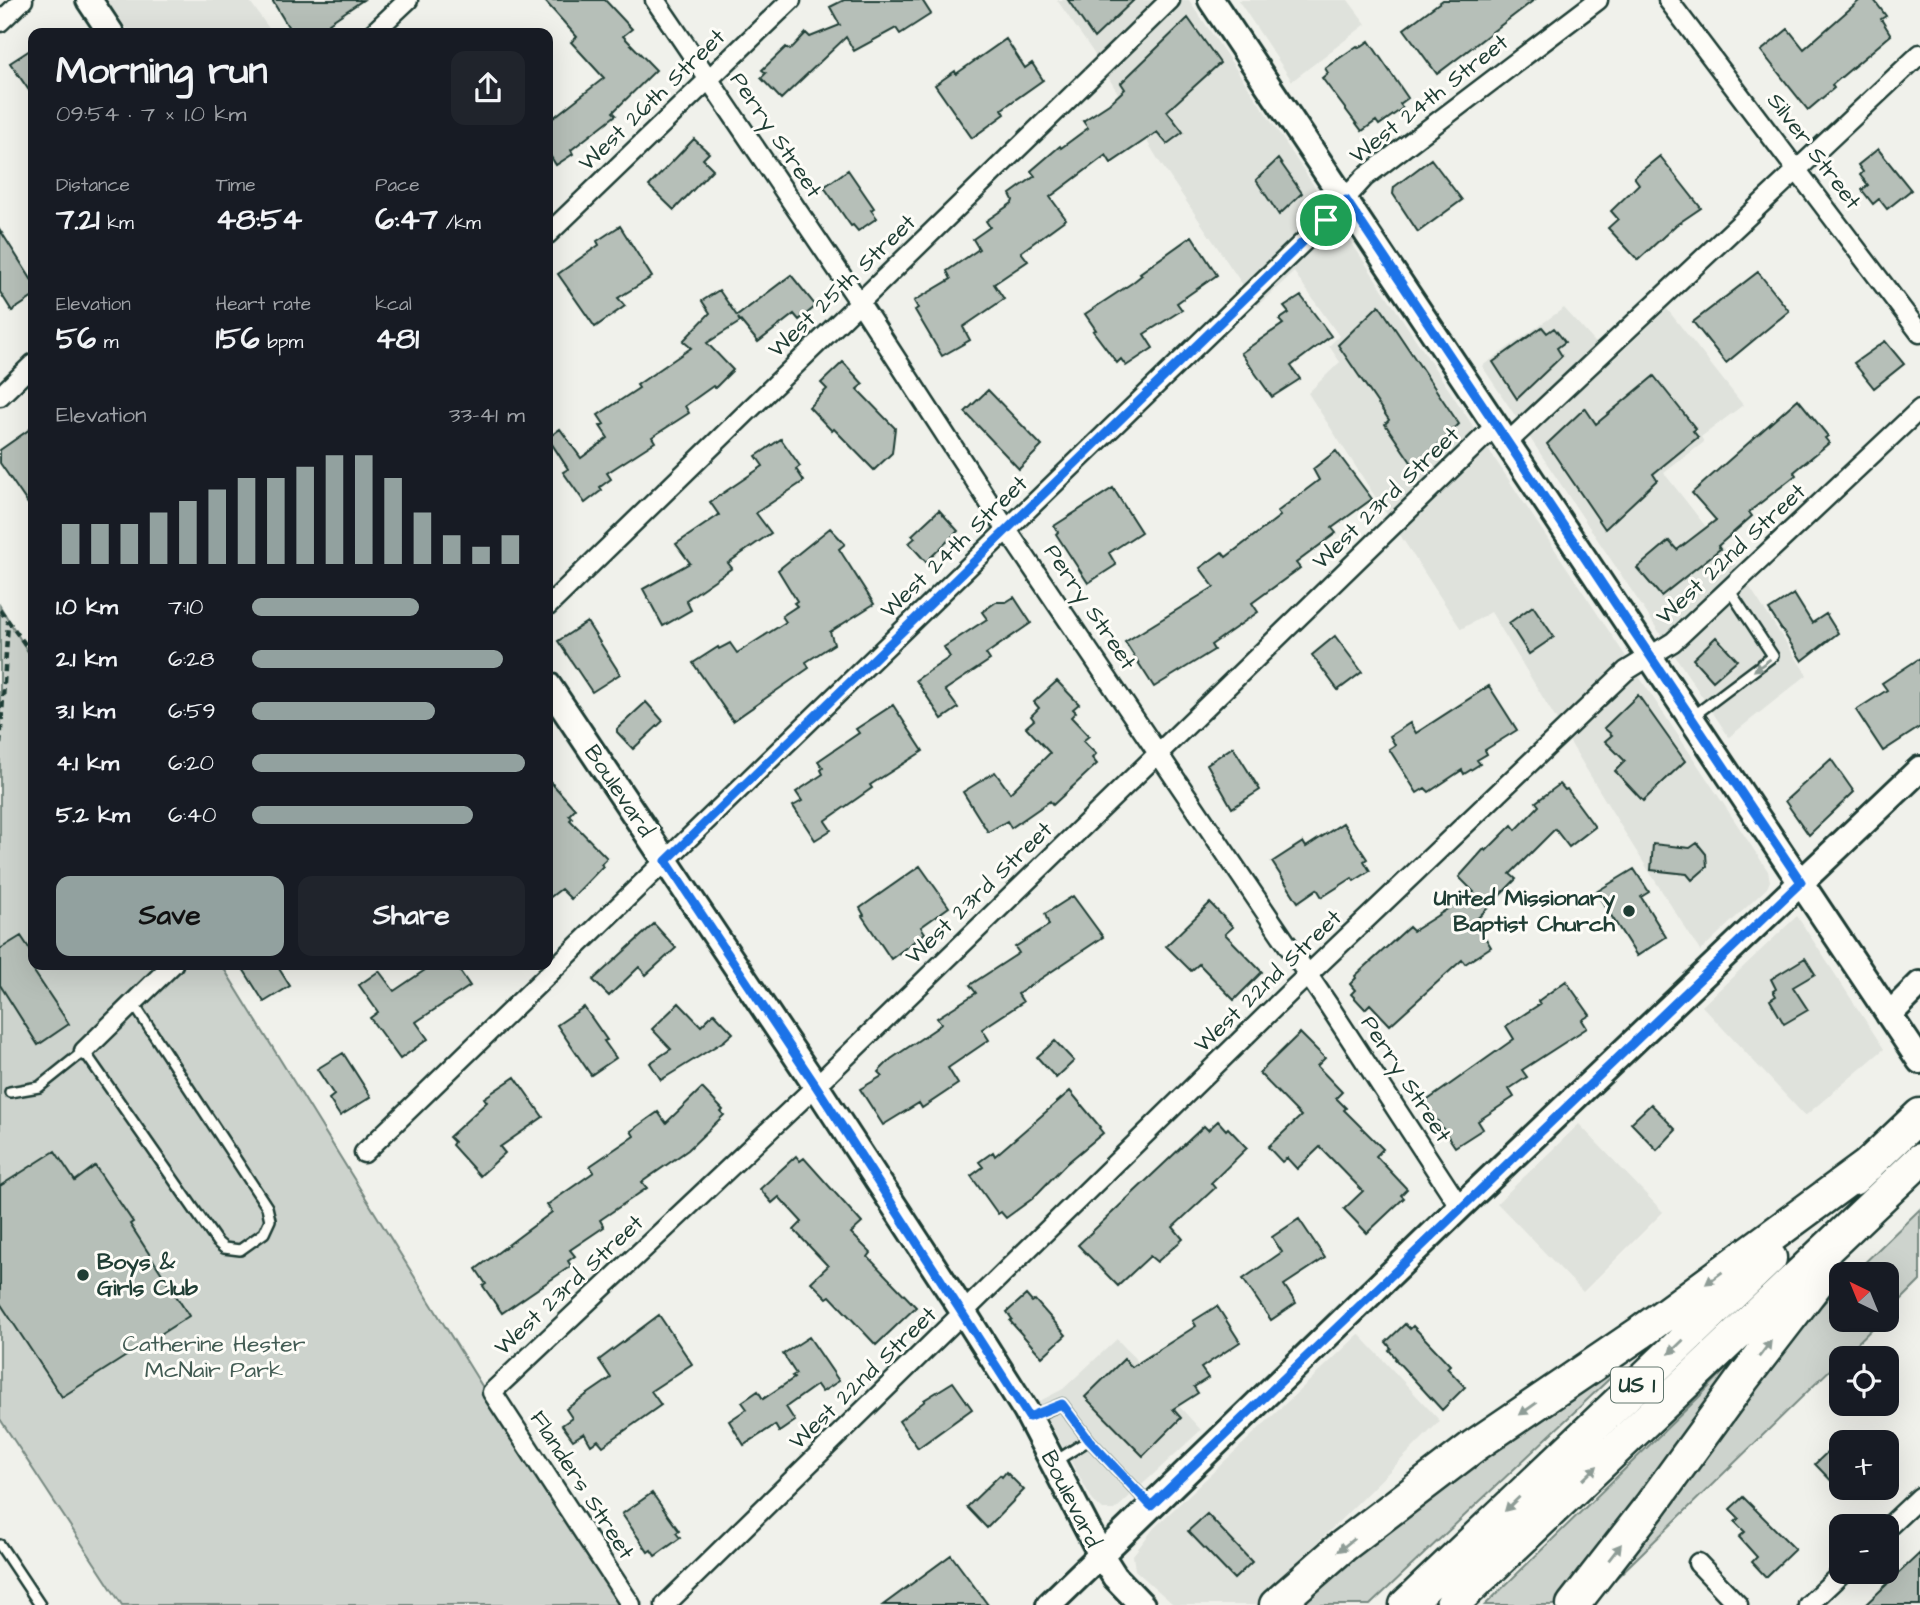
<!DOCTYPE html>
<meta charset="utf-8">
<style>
:root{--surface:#171b24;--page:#20242c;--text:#f1f3f6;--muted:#9ea1a6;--accent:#92a19f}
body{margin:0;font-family:"Architects Daughter",sans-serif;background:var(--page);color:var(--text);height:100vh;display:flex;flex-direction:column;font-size:26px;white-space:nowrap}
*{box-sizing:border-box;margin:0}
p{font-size:23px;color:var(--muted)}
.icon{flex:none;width:38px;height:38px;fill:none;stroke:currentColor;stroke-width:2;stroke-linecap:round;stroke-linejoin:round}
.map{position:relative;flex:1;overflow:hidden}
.drawer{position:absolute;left:28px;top:28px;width:525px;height:942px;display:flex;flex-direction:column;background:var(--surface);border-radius:14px;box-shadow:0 7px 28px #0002}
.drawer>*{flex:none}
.needle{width:46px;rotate:317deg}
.tools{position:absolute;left:1829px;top:1262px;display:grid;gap:14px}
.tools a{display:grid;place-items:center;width:70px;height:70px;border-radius:14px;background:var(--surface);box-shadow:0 7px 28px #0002;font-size:35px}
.pin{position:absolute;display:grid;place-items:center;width:60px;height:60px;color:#fff;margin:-30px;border:4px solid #fff;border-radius:50%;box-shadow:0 2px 7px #0007}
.round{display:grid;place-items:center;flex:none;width:74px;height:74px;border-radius:14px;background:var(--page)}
.summary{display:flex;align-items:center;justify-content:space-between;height:119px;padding:0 28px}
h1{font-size:38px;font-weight:800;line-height:52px}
.metrics{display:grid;grid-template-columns:repeat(3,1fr);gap:10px;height:119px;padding:7px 28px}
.metrics div{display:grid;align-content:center}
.metrics b{font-size:30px;font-weight:800}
.metrics small{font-size:19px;font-weight:400}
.metrics p{font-size:19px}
.chart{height:196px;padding:14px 28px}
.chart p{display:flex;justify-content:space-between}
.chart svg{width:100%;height:126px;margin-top:7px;stroke:var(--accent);stroke-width:6}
.action{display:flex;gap:14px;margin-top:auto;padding:14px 28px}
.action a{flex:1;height:80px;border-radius:14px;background:var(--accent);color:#111;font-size:28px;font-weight:800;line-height:80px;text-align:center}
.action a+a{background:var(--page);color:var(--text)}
ul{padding:0 28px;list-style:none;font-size:23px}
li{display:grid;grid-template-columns:112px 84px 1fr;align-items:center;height:52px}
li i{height:18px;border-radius:9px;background:var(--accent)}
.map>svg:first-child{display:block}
</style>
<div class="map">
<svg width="1920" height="1605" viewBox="0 0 1920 1605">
<rect width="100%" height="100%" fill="#f0f1eb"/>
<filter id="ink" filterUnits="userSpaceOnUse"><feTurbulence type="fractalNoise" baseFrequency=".0143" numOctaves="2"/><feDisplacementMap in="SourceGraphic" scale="14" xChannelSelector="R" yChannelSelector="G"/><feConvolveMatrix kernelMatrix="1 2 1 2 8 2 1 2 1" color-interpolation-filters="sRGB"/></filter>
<g filter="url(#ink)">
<path fill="#dfe2dc" d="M107,0H249L272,33H130Z
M1057,0H1189L1253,94L1768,871L1770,881L1767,888L1700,951L1633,846L1491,612L1461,629L1308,393L1340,362L1329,346L1339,336L1294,272L1257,306L1159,161L1093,52Z
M1238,0H1348L1366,24L1292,81Z
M1564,308L1612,361L1667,309L1743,405L1701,437L1704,442L1664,473L1734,563L1807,675L1729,737L1482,366Z
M1797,916L1884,1049L1805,1116L1702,1006Z
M1579,1124L1663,1212L1583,1292L1497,1203Z
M1359,1334L1440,1421L1255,1605H1174L1135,1570L1133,1555L1154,1528Z
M1117,1339L1201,1430L1115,1510H1103L1093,1501L1038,1402L1063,1389Z"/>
<path fill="#cdd3cd" stroke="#768880" stroke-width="2" d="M0,606L33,660V964H221L482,1386L624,1605H122L0,1419Z
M1920,1209V1281L1887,1314L1886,1274H1853Z
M1841,1285V1320H1881L1601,1593L1777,1352Z
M1775,1318L1581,1577L1557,1605H1485L1700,1396Z
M1660,1331L1370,1605H1298L1355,1552Z"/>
<path fill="#b6bfb8" stroke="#1f3d34" stroke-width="2" d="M272,0H363L329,23L335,33H292Z
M544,0H605L632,29L623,36L656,70L613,112L616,115L571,150L573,154L556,165L548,152V122L604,78L571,42L577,37Z
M844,0H922L931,14L900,34L896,28L854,51L846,37L781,99L761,78L766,73L762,70L786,47L790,50L806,33L810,37L840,25L830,7Z
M1068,0H1134L1094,38Z
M1443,0H1534L1437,74L1404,29Z
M1860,0H1874L1886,16L1881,19L1891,35L1832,85L1834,88L1808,110L1761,51L1788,29L1804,49Z
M1188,18L1220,63L1167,111L1183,132L1167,144L1157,132L1111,163L1106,155L1050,197L1066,219L1021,252L1028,261L994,284L1004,299L963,327L970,340L942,356L915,310L918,308L914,301L951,279L947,271L979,249L973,239L990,227L986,221L1012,203L1013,200L1010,194L1035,176L1031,171L1060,146L1061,148L1088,128L1083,121L1109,104L1125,89L1121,83Z
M1006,39L1025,68L1032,63L1043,80L1002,109L1005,114L972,138L935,85L955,71L956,74Z
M1369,41L1408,98L1400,104L1403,108L1379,125L1376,121L1362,131L1322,78L1328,73L1325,68L1357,46L1359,48Z
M33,48V96L10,63Z
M694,139L709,153L703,159L713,169L674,210L649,186Z
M1878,149L1911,190L1887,209L1879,199L1873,204L1862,190L1868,185L1860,175L1863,172L1858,165Z
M1660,156L1701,208L1676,225L1638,260L1608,228L1618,219L1611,211L1639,184L1634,177Z
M1278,159L1302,193L1279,215L1256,180Z
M1431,159L1462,200L1418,232L1393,194L1394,187Z
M848,170L874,208L871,210L877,218L858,231L853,225L851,226L824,187Z
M620,226L652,277L618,298L625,306L595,327L558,274L599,245L597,241Z
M0,230L33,282V297L12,311L0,292Z
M1192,236L1217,275L1177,303L1182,310L1144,334L1153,348L1126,366L1121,359L1117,363L1093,331L1096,330L1085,314L1132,283L1142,275L1140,273Z
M1758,272L1789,311L1726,363L1693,322Z
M791,275L816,306L799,320L794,314L758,342L738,318L740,322L707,343L733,370L715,388L713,386L685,406L689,413L652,437L655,442L607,473L611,479L600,487L602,490L585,503L563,472L568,469L548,438L560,429L581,458L608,438L600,426L604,424L598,415L639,388L637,385L691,348L683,341L710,313L702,301L719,290L737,316Z
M1301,296L1331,336L1291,366L1300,379L1272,397L1241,353L1283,324L1279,320L1289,313L1284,307Z
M1379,305L1459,424L1415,468L1385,424L1389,420L1338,345Z
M1542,327L1547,333L1554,328L1565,342L1557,348L1562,356L1517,399L1493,362Z
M1885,341L1904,364L1874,388L1854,363Z
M843,362L863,384L857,389L895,428L892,453L874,470L834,429L832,431L809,407L827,389L821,383Z
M1654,376L1696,429L1693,431L1698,437L1653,474L1657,480L1605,529L1547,444L1585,408L1596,424Z
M988,390L1042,446L1019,469L965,412Z
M1798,399L1828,436L1825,438L1829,443L1794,472L1796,475L1749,512L1752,516L1718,546L1720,549L1661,596L1637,568L1669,541L1677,550L1716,520L1692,493Z
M33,427V511L0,463V450Z
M781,439L800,466L796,469L804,481L756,513L771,533L728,563L732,568L686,600L691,610L663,626L643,589L690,563L676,544L719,515L710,502L763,466L756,456Z
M1336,451L1372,499L1332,528L1336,533L1296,563L1300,568L1252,603L1258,612L1211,645L1214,650L1154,687L1125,642L1214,587L1200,568L1222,552L1226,557L1280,516L1277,512L1319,480L1313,469Z
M1113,488L1141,532L1109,553L1116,565L1088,583L1056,534L1058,532L1054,526Z
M939,510L958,531L926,562L909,543L915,538L912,535Z
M830,528L845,544L839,549L874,604L830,632L834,644L806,662L809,668L733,721L693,663L718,647L719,649L730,643L737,653L786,622L782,616L797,606L794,603L797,601L778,570Z
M1794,594L1812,623L1826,614L1838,633L1802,661L1769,610Z
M1014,597L1031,623L986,654L990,660L945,690L958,708L942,719L916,680L950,657L944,647L987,619L982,612L996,602H1006Z
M1533,606L1554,637L1529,654L1509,623Z
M587,622L620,674L592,692L558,641Z
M1335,636L1362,672L1338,690L1312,655Z
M1716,637L1737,660L1713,681L1693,659Z
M1920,658V727L1883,751L1856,710L1887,690L1882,683Z
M1057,681L1079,704L1073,709L1076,712L1071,717L1089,736L1083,741L1096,754L1092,758L1097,764L1053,805L1050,801L1011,828L1007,821L988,832L963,792L995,772L1010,793L1050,753L1026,727L1034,720L1031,716L1039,708L1034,702Z
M1489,686L1517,730L1485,750L1487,754L1477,760L1480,764L1464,774L1462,770L1429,792L1425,788L1417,793L1389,749L1395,745L1390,736L1410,723L1416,733Z
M1638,695L1685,761L1643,801L1615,771L1625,761L1605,741L1612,735L1604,728Z
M646,702L663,721L633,749L617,732V729Z
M893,705L923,751L870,785L872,788L825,821L831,830L815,840L793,806L802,801L796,792L823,774L821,770L823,768L818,761L859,733L856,729Z
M1233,747L1260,790L1232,808L1207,764Z
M1831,759L1854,792L1809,835L1785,801Z
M548,779L575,809L569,815L572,818L570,820L607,858L601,864L603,866L571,899L561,889L548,899Z
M1560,784L1565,790L1567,789L1595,827L1569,847L1555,829L1510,874L1516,879L1475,921L1491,947L1465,964L1462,960L1390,1025L1370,1004L1365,1009L1351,994L1355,990L1350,984L1356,978L1355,976L1409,927L1413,931L1474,892L1459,877L1484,849L1486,851L1512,825L1516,830L1539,806L1536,802Z
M1343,823L1367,859L1364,861L1370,871L1354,881L1352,878L1322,897L1317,889L1298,902L1272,862L1303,842L1306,847Z
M1697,843L1706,854L1707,867L1692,880L1687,874L1651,870L1653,844L1690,848Z
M920,866L949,907L921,927L925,933L891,959L862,916L864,915L860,908Z
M1634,869L1649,892L1641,897L1666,937L1637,956L1596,892Z
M1073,896L1103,937L1018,994L1023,1002L982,1029L989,1040L948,1068L958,1084L922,1108L919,1103L883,1125L860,1089L882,1076L878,1072L891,1059L938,1027L941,1023L937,1018L976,993L970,985L1019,953L1015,947L1049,925L1045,914Z
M1210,903L1233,927L1225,934L1262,972L1234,1000L1199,964L1191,971L1166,946Z
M654,924L676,948L646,975L639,967L609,996L593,980Z
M21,936L33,954V970L69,1024L38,1045L0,985V949Z
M1805,958L1815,974L1793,987L1808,1010L1784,1024L1770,1000L1776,996L1773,991L1776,989L1771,979Z
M240,964H276L290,986L264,1002Z
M434,964H455L470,986L416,1022L428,1039L400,1059L370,1018L378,1012L359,985L379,971L394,991Z
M1566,981L1590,1015L1582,1020L1587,1028L1522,1070L1527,1077L1509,1089L1514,1097L1478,1121L1483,1129L1455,1147L1425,1102L1514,1039L1506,1026L1540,1004L1538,1001Z
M679,1003L701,1026L714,1013L733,1033L724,1041L661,1080L650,1063L671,1049L652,1029Z
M584,1007L607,1040L604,1041L616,1058L591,1075L557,1025Z
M1300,1033L1325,1058L1317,1066L1342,1092L1336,1098L1346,1108L1344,1110L1383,1149L1376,1156L1407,1189L1401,1195L1404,1198L1367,1233L1344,1209L1363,1191L1320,1147L1297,1169L1287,1158L1282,1162L1268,1147L1301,1116L1259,1073Z
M1055,1041L1074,1061L1056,1078L1037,1057Z
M343,1053L371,1097L340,1116L329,1099L334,1095L317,1069Z
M515,1077L543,1117L500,1147L505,1153L480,1176L452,1145L454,1142L449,1137L487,1102L484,1098Z
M702,1088L723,1110L721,1112L724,1115L688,1150L642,1182L647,1188L600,1220L604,1227L570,1250L575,1256L568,1261L571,1266L502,1313L483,1286L486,1284L476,1269L552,1212L547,1205L594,1172L590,1166L634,1136L631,1131L658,1112L666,1123Z
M1070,1091L1100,1127L1099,1128L1103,1133L1066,1164L1032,1199L1006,1218L1001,1212L998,1214L971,1176L983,1167L979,1162L993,1152L995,1156Z
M1651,1104L1676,1130L1657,1150L1631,1123Z
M1218,1121L1226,1130L1228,1128L1247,1148L1211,1183L1215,1188L1173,1227L1183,1239L1157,1262L1150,1256L1118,1286L1078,1245L1204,1126L1208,1130Z
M55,1151L75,1181L95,1166L133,1222L130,1224L189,1316L62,1397L0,1303V1186Z
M796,1156L800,1161L804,1158L862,1223L851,1233L871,1253L868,1257L916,1307L876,1345L830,1296L827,1298L811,1282L828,1266L794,1230L802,1222L779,1197L772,1203L760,1189Z
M1299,1219L1325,1258L1284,1285L1296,1303L1271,1320L1243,1279L1282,1252L1272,1237Z
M1026,1295L1032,1302L1035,1300L1066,1335L1042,1357L1010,1321L1012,1319L1007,1312Z
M1217,1306L1240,1342L1201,1368L1208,1378L1194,1387L1198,1393L1173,1409L1181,1418L1143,1456L1085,1397L1124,1359L1132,1367L1196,1326L1193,1321Z
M659,1315L692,1364L651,1391L661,1405L603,1446L598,1440L591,1445L584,1433L573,1440L562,1425L572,1418L566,1409L611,1378L599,1360Z
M1405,1324L1410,1329L1413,1326L1450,1365L1447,1368L1465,1387L1442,1410L1395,1359L1396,1358L1389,1350L1391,1348L1386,1342Z
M809,1337L839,1381L822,1392L817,1385L786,1407L795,1421L779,1432L775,1425L744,1445L729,1421L747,1409L742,1402L758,1391L763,1399L794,1378L792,1376L796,1374L783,1354Z
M953,1382L972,1409L918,1448L899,1421L925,1401L924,1400Z
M1841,1439V1491L1815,1464Z
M1006,1472L1024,1490L987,1528L967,1507L1000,1475L1002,1477Z
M652,1493L679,1531L676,1533L680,1538L655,1556L651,1550L648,1552L622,1514Z
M1743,1497L1795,1549L1766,1577L1752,1562L1757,1557L1739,1537L1745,1532L1735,1522L1739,1518L1730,1509Z
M1207,1514L1252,1562L1234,1579L1188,1531Z
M1920,1553V1605H1865Z
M951,1555L988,1605H883Z"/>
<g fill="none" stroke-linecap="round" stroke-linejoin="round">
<g stroke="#1f3d34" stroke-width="14">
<path id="lane" d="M1692,717L1773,656L1730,591
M10,1092L39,1087L84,1051L217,1242L224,1248L240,1250L264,1233L270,1220L267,1207L133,1003
M1031,1417L1062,1404L1089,1440
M1054,1462L1089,1440L1150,1505
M0,1545L40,1605"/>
</g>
<g stroke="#1f3d34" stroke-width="23">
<path id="street" d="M655,0L860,303L1007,530L1329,1006L1460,1207
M1668,0L1920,333
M0,22L23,0
M373,33L408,0
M548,234L791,0
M0,396L33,364
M1507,443L1920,54
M548,606L1170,0
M84,1051L173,964
M364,1153L1326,220L1365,177L1598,0
M1886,1529L1920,1497
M1698,1563L1738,1605
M631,1605L492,1392L816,1086L1495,426
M665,1605L1291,991L1626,671L1673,642L1920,409
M1808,1605L1843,1572"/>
</g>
<g stroke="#1f3d34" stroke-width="30">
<path id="secondary" d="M89,0L111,33
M1211,0L1920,1061
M548,685L816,1086L964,1313L1026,1411L1101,1555L1115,1577L1142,1605
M1889,1015L1920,984
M1049,1605L1460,1207L1920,769"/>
</g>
<g stroke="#1f3d34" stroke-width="37">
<path id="highway" d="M1853,1179L1920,1115
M1276,1605L1343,1546L1474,1446L1640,1333L1868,1165
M1406,1605L1770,1258
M1452,1605L1920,1160
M1573,1605L1651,1505L1742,1380L1826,1271"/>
</g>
<path stroke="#1f3d34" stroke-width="4.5" stroke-dasharray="7 5" stroke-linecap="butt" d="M0,610L33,655
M0,744L8,623"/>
<use href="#lane" stroke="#fdfcf7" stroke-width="9"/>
<use href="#street" stroke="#fdfcf7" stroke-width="18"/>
<use href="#secondary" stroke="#fdfcf7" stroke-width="24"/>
<use href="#highway" stroke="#fdfcf7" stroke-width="32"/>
</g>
<defs><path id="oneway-solid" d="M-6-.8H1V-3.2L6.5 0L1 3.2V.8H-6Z" transform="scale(1.75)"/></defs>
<g fill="#8e9c96">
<use href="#oneway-solid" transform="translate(1762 665) rotate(144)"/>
<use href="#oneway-solid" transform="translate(1714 1278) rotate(144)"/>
<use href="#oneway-solid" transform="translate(1676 1347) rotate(136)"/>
<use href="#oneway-solid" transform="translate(1765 1349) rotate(-53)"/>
<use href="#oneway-solid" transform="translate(1528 1409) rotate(145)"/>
<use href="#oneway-solid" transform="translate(1590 1473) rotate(-44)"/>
<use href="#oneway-solid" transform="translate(1512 1504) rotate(136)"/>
<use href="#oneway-solid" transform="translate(1346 1545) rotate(141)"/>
<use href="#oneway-solid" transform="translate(1615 1552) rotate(-52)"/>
</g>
</g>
<g fill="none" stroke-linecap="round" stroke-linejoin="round" filter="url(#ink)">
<g stroke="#fff" stroke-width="14">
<path id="route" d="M1346,200L1801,882L1151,1506L1089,1440L1062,1404L1029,1417L816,1086L666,861Z"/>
</g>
<use href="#route" stroke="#1a73e8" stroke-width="9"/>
</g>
<g fill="#1f3d34" stroke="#fdfcf7" stroke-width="2.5">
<circle cx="1629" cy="911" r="7"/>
<circle cx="83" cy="1275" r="7"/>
</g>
<g text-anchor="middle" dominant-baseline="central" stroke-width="6" stroke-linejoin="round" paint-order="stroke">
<rect fill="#fdfcf7" stroke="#62766e" stroke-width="2" x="1611" y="1367.5" width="52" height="35" rx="5"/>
<g font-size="21" font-weight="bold" fill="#1f3d34">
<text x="1637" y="1385">US 1</text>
</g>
<g font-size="23" fill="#1f3d34" stroke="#fdfcf7">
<text transform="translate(1429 99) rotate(-38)">West 24th Street</text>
<text transform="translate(652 100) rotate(-44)">West 26th Street</text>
<text transform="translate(776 135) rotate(56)">Perry Street</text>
<text transform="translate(1814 151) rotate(53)">Silver Street</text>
<text transform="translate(842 286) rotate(-44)">West 25th Street</text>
<text transform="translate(1386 498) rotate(-44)">West 23rd Street</text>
<text transform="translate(954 547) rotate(-44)">West 24th Street</text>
<text transform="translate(1731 554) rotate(-43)">West 22nd Street</text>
<text transform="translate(1090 607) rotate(56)">Perry Street</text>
<text transform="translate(619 791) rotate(56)">Boulevard</text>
<text transform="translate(979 893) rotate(-44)">West 23rd Street</text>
<text transform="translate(1268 981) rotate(-44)">West 22nd Street</text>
<text transform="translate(1406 1079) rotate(57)">Perry Street</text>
<text transform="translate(569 1285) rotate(-43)">West 23rd Street</text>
<text transform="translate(863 1378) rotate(-44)">West 22nd Street</text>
<text transform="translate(582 1485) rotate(57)">Flanders Street</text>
<text transform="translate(1071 1499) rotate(63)">Boulevard</text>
</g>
<g font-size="23" font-weight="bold" fill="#1f3d34" stroke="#fdfcf7" text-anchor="end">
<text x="1615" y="898">United Missionary<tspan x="1615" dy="26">Baptist Church</tspan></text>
<text x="97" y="1262" text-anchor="start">Boys &amp;<tspan x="97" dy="26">Girls Club</tspan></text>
</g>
<g font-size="23" fill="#425b53" stroke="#fdfcf7">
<text x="214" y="1344">Catherine Hester<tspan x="214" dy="26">McNair Park</tspan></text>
</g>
</g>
</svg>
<div class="tools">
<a><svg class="needle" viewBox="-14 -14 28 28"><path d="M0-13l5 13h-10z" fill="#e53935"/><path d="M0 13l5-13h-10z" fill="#9ea1a6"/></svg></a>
<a><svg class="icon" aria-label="locate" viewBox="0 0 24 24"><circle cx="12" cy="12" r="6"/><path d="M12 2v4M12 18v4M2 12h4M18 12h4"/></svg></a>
<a>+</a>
<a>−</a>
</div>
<div class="pin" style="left:1326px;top:220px;background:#1e9e55"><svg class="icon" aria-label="arrive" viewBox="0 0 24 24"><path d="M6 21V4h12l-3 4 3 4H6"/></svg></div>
<section class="drawer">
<div class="summary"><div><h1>Morning run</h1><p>09:54 · 7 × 1.0 km</p></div><a class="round"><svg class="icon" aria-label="share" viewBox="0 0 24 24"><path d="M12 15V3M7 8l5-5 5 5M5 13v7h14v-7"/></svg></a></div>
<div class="metrics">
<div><p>Distance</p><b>7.21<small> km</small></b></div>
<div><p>Time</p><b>48:54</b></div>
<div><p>Pace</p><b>6:47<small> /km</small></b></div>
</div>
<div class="metrics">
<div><p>Elevation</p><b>56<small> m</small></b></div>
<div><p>Heart rate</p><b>156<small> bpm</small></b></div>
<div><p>kcal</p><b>481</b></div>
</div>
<div class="chart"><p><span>Elevation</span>33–41 m</p>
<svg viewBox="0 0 160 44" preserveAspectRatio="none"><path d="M5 44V30M15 44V30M25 44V30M35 44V26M45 44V22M55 44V18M65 44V14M75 44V14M85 44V10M95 44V6M105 44V6M115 44V14M125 44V26M135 44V34M145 44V38M155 44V34"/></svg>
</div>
<ul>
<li><b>1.0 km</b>7:10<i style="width:61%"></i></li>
<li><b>2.1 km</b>6:28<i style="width:92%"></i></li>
<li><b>3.1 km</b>6:59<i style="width:67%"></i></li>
<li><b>4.1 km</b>6:20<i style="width:100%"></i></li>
<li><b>5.2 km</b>6:40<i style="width:81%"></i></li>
</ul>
<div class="action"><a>Save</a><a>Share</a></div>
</section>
</div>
